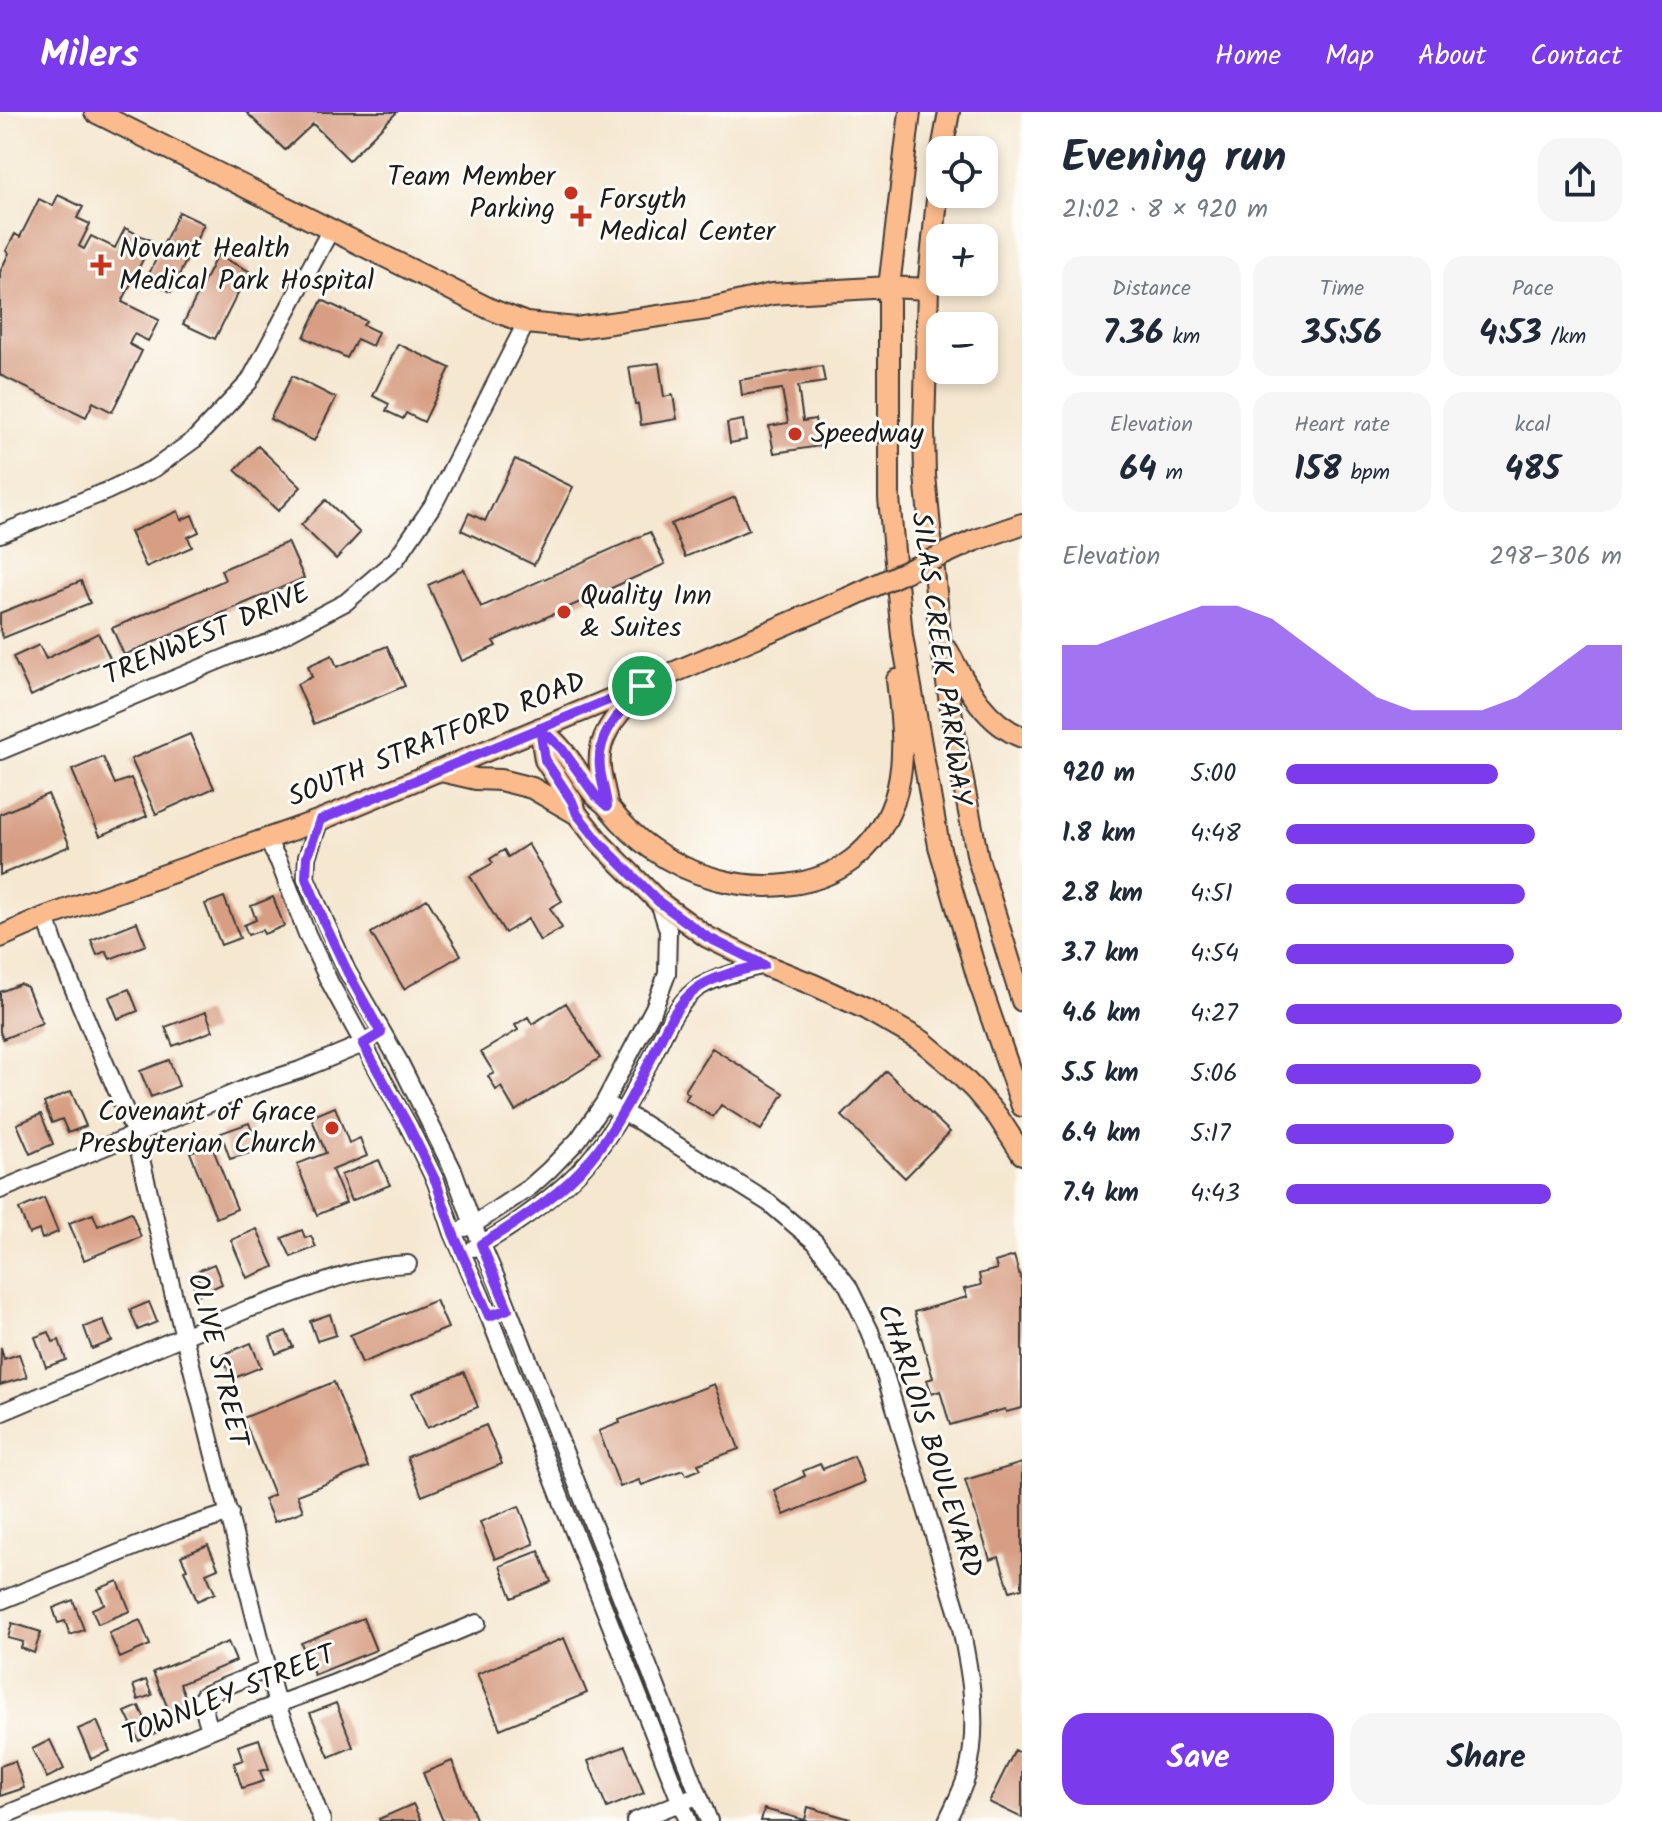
<!DOCTYPE html>
<meta charset="utf-8">
<style>
:root{--surface:#fff;--page:#f6f6f7;--text:#1f2937;--muted:#747a83;--accent:#7c3aed}
body{margin:0;font-family:Kalam,sans-serif;background:var(--page);color:var(--text);height:100vh;display:flex;flex-direction:column;font-size:30px;white-space:nowrap}
*{box-sizing:border-box;margin:0}
p{font-size:26px;color:var(--muted)}
.icon{flex:none;width:44px;height:44px;fill:none;stroke:currentColor;stroke-width:2;stroke-linecap:round;stroke-linejoin:round}
.map{position:relative;flex:1;overflow:hidden}
.panel{display:flex;flex-direction:column;background:var(--surface);width:640px}
.panel>*{flex:none}
.tools{position:absolute;left:926px;top:24px;display:grid;gap:16px}
.tools a{display:grid;place-items:center;width:72px;height:72px;border-radius:16px;background:var(--surface);box-shadow:0 4px 12px #0003;font-size:40px}
.pin{position:absolute;display:grid;place-items:center;width:68px;height:68px;color:#fff;margin:-34px;border:4px solid #fff;border-radius:50%;box-shadow:0 2px 8px #0007}
.round{display:grid;place-items:center;flex:none;width:84px;height:84px;border-radius:24px;background:var(--page)}
.overview{display:flex;align-items:center;justify-content:space-between;height:136px;padding:0 40px}
h1{font-size:44px;font-weight:700;line-height:60px}
.metrics{display:grid;grid-template-columns:repeat(3,1fr);gap:12px;height:136px;padding:8px 40px}
.metrics div{display:grid;align-content:center;border-radius:20px;background:var(--page);text-align:center}
.metrics b{font-size:34px;font-weight:700}
.metrics small{font-size:22px;font-weight:400}
.metrics p{font-size:22px}
.chart{height:224px;padding:16px 40px}
.chart p{display:flex;justify-content:space-between}
.chart svg{width:100%;height:144px;margin-top:8px;fill:var(--accent);opacity:.7}
.button{display:flex;gap:16px;margin-top:auto;padding:16px 40px}
.button a{flex:1;height:92px;border-radius:24px;background:var(--accent);color:#fff;font-size:32px;font-weight:700;line-height:92px;text-align:center}
.button a+a{background:var(--page);color:var(--text)}
ul{padding:0 40px;list-style:none;font-size:26px}
li{display:grid;grid-template-columns:128px 96px 1fr;align-items:center;height:60px}
li i{height:20px;border-radius:10px;background:var(--accent)}
header{display:flex;align-items:center;gap:48px;box-sizing:border-box;height:112px;padding:0 40px;background:var(--accent);color:#fff}
header strong{font-size:38px}
nav{display:flex;gap:44px;margin-inline-start:auto;font-size:28px}
main{display:flex;flex:1;min-height:0}
.map>svg:first-child{display:block}
</style>
<header>
<strong>Milers</strong>
<nav><a>Home</a><a>Map</a><a>About</a><a>Contact</a></nav>
</header>
<main>
<div class="map">
<svg width="1022" height="1709" viewBox="0 0 1022 1709">
<rect width="100%" height="100%" fill="#fdfcf7"/>
<filter id="ink" filterUnits="userSpaceOnUse"><feTurbulence type="fractalNoise" baseFrequency=".0125" numOctaves="2"/><feDisplacementMap in="SourceGraphic" scale="16" xChannelSelector="R" yChannelSelector="G"/><feConvolveMatrix kernelMatrix="1 2 1 2 8 2 1 2 1" color-interpolation-filters="sRGB"/></filter>
<filter id="wash" filterUnits="userSpaceOnUse"><feTurbulence type="fractalNoise" baseFrequency=".006" numOctaves="4" result="noise"/><feDisplacementMap in="SourceGraphic" scale="32" xChannelSelector="R" yChannelSelector="G"/><feGaussianBlur stdDeviation="1.8" result="paint"/><feColorMatrix in="noise" values="0 0 0 0 0 0 0 0 0 0 0 0 0 0 0 0 0 1.4 0 .05"/><feComposite in="paint" operator="in"/></filter>
<g filter="url(#wash)">
<rect width="100%" height="100%" fill="#f5e7d0"/>
<g id="blocks">
<path fill="#d79e83" d="M246,0H397L349,48L313,12L285,38Z
M58,83L83,95L77,106L90,112L79,134L84,137L91,124L115,136L125,116L152,129L122,190L159,208L148,229L134,222L129,232L142,239L112,300L93,290L86,305L0,263V160L9,141L6,139L15,122L20,125L39,87L53,94Z
M179,100L204,112L171,180L146,168Z
M217,143L249,159L215,227L183,212Z
M322,188L366,209L363,213L378,220L372,234L357,227L347,246L304,225Z
M398,232L450,256L424,310L406,301L403,307L386,299L389,292L373,284Z
M659,251L664,285L673,283L677,307L641,313L638,292H635L629,255Z
M822,254L825,270L798,274L803,309L815,307L820,334L774,341L769,314L788,311L782,277L742,283L740,268Z
M292,264L336,286L314,329L270,307Z
M743,308L746,328L730,331L727,311Z
M258,334L301,375L278,399L235,358Z
M515,347L573,375L534,453L461,418L469,401L485,409Z
M735,385L749,418L685,445L671,412Z
M326,388L360,421L336,447L301,413Z
M178,399L181,408L192,403L199,420L188,425L192,435L146,455L130,420Z
M650,420L665,452L493,529L496,534L462,549L428,473L464,457L481,495Z
M288,430L304,466L124,543L112,516L225,468L221,458Z
M81,469L90,491L3,526L0,518V501Z
M98,521L110,546L31,584L13,545L39,533L46,547Z
M387,534L405,574L314,612L297,572L312,565L308,554L332,543L337,555Z
M190,622L214,676L156,702L131,647Z
M103,645L115,672L131,666L147,704L100,724L72,658Z
M48,682L70,734L0,763V702Z
M528,732L562,789L550,796L562,816L540,829L528,807L505,821L470,764L493,751L490,747L504,738L508,745Z
M224,785L240,826L221,833L205,792Z
M273,785L284,814L264,822L262,818L248,823L244,813L256,808L251,794Z
M427,787L461,843L404,877L371,821Z
M137,810L146,833L110,847L106,839L97,843L91,828Z
M20,872L27,875L42,911L3,927L0,920V880Z
M129,877L138,899L118,907L109,885Z
M566,891L600,946L515,999L501,975L496,978L488,964L494,961L481,940L518,918L515,913L528,905L532,912Z
M206,900L213,919L173,934L165,915Z
M712,936L784,981L761,1018L721,993L713,1005L685,988L689,982L685,979Z
M169,948L179,974L151,985L140,959Z
M886,959L950,1020L905,1066L842,1004Z
M71,979L86,1014L68,1021L62,1007L52,1011L44,991Z
M335,995L349,1031L360,1026L367,1044L332,1058L346,1091L317,1103L297,1052L326,1041L311,1005Z
M41,1002L53,1032L30,1042L17,1012Z
M249,1011L259,1038L230,1047L221,1021Z
M211,1032L237,1097L216,1106L190,1040Z
M379,1048L390,1073L351,1089L341,1063Z
M44,1086L58,1120L42,1127L39,1118L29,1122L19,1097Z
M131,1100L141,1125L84,1148L69,1111L93,1102L98,1114Z
M257,1117L274,1155L247,1166L231,1128Z
M302,1118L305,1126L311,1124L316,1135L291,1145L282,1126Z
M1014,1144L1022,1171V1296L1006,1300L1005,1297L950,1313L940,1279L932,1282L927,1268L933,1266L914,1200L967,1185L964,1177L981,1173L979,1162L997,1157L995,1150Z
M214,1152L222,1172L198,1183L193,1172L199,1169L195,1160Z
M436,1188L448,1216L362,1251L350,1223Z
M149,1190L157,1210L138,1218L130,1198Z
M330,1202L336,1223L317,1229L310,1209Z
M103,1208L112,1229L92,1237L84,1215Z
M286,1219L293,1235L276,1242L270,1225Z
M49,1220L53,1230L59,1228L66,1248L46,1255L35,1225Z
M251,1231L261,1255L232,1267L222,1243Z
M1,1235L4,1247L19,1242L27,1265L0,1273Z
M464,1260L478,1295L427,1316L412,1281Z
M334,1270L368,1355L297,1383L303,1399L274,1410L264,1387L274,1383L243,1306Z
M714,1272L739,1337L698,1352L701,1357L686,1363L683,1358L642,1373L639,1368L620,1375L599,1319L620,1311L619,1308Z
M486,1313L502,1352L422,1384L407,1345Z
M854,1344L865,1370L784,1403L774,1378L805,1364L803,1359L820,1352L823,1357Z
M1022,1351V1476L1010,1479L999,1445L990,1448L965,1368Z
M519,1394L534,1432L495,1447L480,1410Z
M208,1433L218,1456L206,1461L215,1481L197,1489L184,1458L187,1457L181,1444Z
M539,1439L551,1470L512,1486L500,1454Z
M118,1469L130,1499L98,1512L92,1497L104,1492L98,1477Z
M73,1488L84,1518L70,1523L65,1509L58,1511L53,1496Z
M363,1506L376,1538L314,1563L301,1531Z
M140,1508L150,1533L120,1546L109,1521Z
M12,1511L41,1520L34,1541L21,1536L23,1530L8,1526Z
M564,1526L587,1581L500,1617L477,1562Z
M228,1530L236,1549L180,1572L190,1596L171,1604L153,1560Z
M146,1568L152,1583L138,1588L133,1573Z
M336,1591L353,1635L329,1645L310,1601Z
M139,1594L145,1607L149,1605L157,1620L139,1629L125,1600Z
M97,1609L110,1639L91,1647L78,1617Z
M259,1627L269,1657L260,1659L264,1669L242,1676L234,1651L243,1648L238,1634Z
M50,1628L64,1657L47,1666L32,1637Z
M625,1634L644,1681L607,1696L588,1649Z
M1015,1638L1022,1642V1706L989,1690Z
M15,1649L24,1676L0,1684V1654Z
M452,1649L477,1709H443L423,1661Z
M413,1692L421,1709H380L379,1707Z
M808,1695L850,1707L849,1709H761L764,1697L805,1708Z"/>
</g>
</g>
<g filter="url(#ink)">
<use href="#blocks" fill-opacity="0" stroke="#3d3a37" stroke-width="2"/>
<g fill="none" stroke-linecap="round" stroke-linejoin="round">
<g stroke="#3d3a37" stroke-width="20">
<path id="minor" d="M0,422L107,379L155,356L195,327L249,270L331,117
M0,639L232,543L268,531L346,490L396,447L435,390L526,211
M320,708L307,745L306,766L347,859L399,949L454,1060L473,1113L499,1173L709,1709
M266,726L279,750L307,822L329,869L409,1015L436,1070L453,1121L481,1184L688,1709
M46,805L55,833L135,1022L174,1185L277,1593L322,1709
M604,991L637,1008L769,1091L815,1130L848,1174L870,1219L886,1266L958,1502C969,1553 981,1611 967,1663C962,1679 954,1694 947,1709
M0,1078L254,973L300,958L363,932L372,926
M465,1116L473,1113L530,1075L549,1058L578,1028L604,991L654,896L667,862L668,818L659,790
M474,1136C513,1116 569,1075 595,1041C618,1013 635,977 652,945C664,922 673,896 695,878C711,866 744,858 764,853
M0,1301L248,1197C303,1181 350,1154 408,1152
M0,1489L174,1419L230,1401
M210,1618L201,1588L204,1583L268,1557
M0,1705L235,1608L332,1572L477,1511
M635,1709L689,1687"/>
</g>
<g stroke="#3d3a37" stroke-width="24">
<path id="major" d="M95,0L490,197L526,211L576,216L707,197L772,182L889,175L928,177
M910,0L889,175V386L902,524L939,734L978,867L1022,994
M942,38L949,0
M940,57L928,177L924,317L925,363L940,523L957,638L978,747L1022,889
M973,429L1022,412
M948,539C966,573 984,610 1022,625
M540,616L545,648L572,689L577,702L600,731L659,790L707,825L764,853L814,873L866,897L922,929L947,950L975,978L998,1005L1022,1042
M540,616C547,623 556,630 562,638C574,651 582,668 594,682C598,687 604,690 608,695C621,711 634,725 652,737C729,792 858,793 894,689C907,650 902,608 897,568
M441,659L476,667L500,668L532,676L577,702
M607,694C606,680 601,668 600,655C596,622 621,599 641,576
M0,825L46,805L320,708L642,574L848,486"/>
</g>
<use href="#minor" stroke="#fff" stroke-width="16"/>
<use href="#major" stroke="#fbbb8d" stroke-width="20"/>
<g stroke="#3d3a37" stroke-width="24" stroke-linecap="butt">
<path id="major-bridge" d="M848,486L973,429"/>
</g>
<use href="#major-bridge" stroke="#fbbb8d" stroke-width="20"/>
</g>
</g>
<g fill="none" stroke-linecap="round" stroke-linejoin="round" filter="url(#ink)">
<g stroke="#fff" stroke-width="16">
<path id="route" d="M642,574L320,708L307,745L306,766L325,812L347,859L381,921L363,932L409,1015L436,1070L453,1121L489,1204L508,1197L481,1132C521,1109 568,1078 596,1040C618,1012 636,977 652,945C664,921 673,895 695,878C711,865 744,857 764,853L707,825L659,790L600,731L577,702L572,689L545,648L540,616L562,637L595,683L607,694C606,681 601,669 600,656C596,622 621,599 642,574"/>
</g>
<use href="#route" stroke="#7c3aed" stroke-width="10"/>
</g>
<g fill="#c8321e" stroke="#fdfcf7" stroke-width="3">
<circle cx="571" cy="81" r="8"/>
<path d="M577 92h8v8h8v8h-8v8h-8v-8h-8v-8h8z"/>
<path d="M97 141h8v8h8v8h-8v8h-8v-8h-8v-8h8z"/>
<circle cx="795" cy="322" r="8"/>
<circle cx="564" cy="500" r="8"/>
<circle cx="332" cy="1016" r="8"/>
</g>
<g text-anchor="middle" dominant-baseline="central" stroke-width="6" stroke-linejoin="round" paint-order="stroke">
<g font-size="28" fill="#1c1c1c" stroke="#fdfcf7" text-anchor="start">
<text x="555" y="65" text-anchor="end">Team Member<tspan x="555" dy="32">Parking</tspan></text>
<text x="599" y="88">Forsyth<tspan x="599" dy="32">Medical Center</tspan></text>
<text x="119" y="137">Novant Health<tspan x="119" dy="32">Medical Park Hospital</tspan></text>
<text x="811" y="322">Speedway</text>
<text x="580" y="484">Quality Inn<tspan x="580" dy="32">&amp; Suites</tspan></text>
<text x="316" y="1000" text-anchor="end">Covenant of Grace<tspan x="316" dy="32">Presbyterian Church</tspan></text>
</g>
<g font-size="28" fill="#1c1c1c" stroke="#fdfcf7">
<text transform="translate(207 523) rotate(-23)">TRENWEST DRIVE</text>
<text transform="translate(940 547) rotate(82)">SILAS CREEK PARKWAY</text>
<text transform="translate(437 628) rotate(-22)">SOUTH STRATFORD ROAD</text>
<text transform="translate(217 1248) rotate(76)">OLIVE STREET</text>
<text transform="translate(929 1329) rotate(72)">CHARLOIS BOULEVARD</text>
<text transform="translate(229 1584) rotate(-22)">TOWNLEY STREET</text>
</g>
</g>
</svg>
<div class="tools">
<a><svg class="icon" aria-label="locate" viewBox="0 0 24 24"><circle cx="12" cy="12" r="6"/><path d="M12 2v4M12 18v4M2 12h4M18 12h4"/></svg></a>
<a>+</a>
<a>−</a>
</div>
<div class="pin" style="left:642px;top:574px;background:#1e9e55"><svg class="icon" aria-label="arrive" viewBox="0 0 24 24"><path d="M6 21V4h12l-3 4 3 4H6"/></svg></div>
</div>
<section class="panel">
<div class="overview"><div><h1>Evening run</h1><p>21:02 · 8 × 920 m</p></div><a class="round"><svg class="icon" aria-label="share" viewBox="0 0 24 24"><path d="M12 15V3M7 8l5-5 5 5M5 13v7h14v-7"/></svg></a></div>
<div class="metrics">
<div><p>Distance</p><b>7.36<small> km</small></b></div>
<div><p>Time</p><b>35:56</b></div>
<div><p>Pace</p><b>4:53<small> /km</small></b></div>
</div>
<div class="metrics">
<div><p>Elevation</p><b>64<small> m</small></b></div>
<div><p>Heart rate</p><b>158<small> bpm</small></b></div>
<div><p>kcal</p><b>485</b></div>
</div>
<div class="chart"><p><span>Elevation</span>298–306 m</p>
<svg viewBox="0 0 160 44" preserveAspectRatio="none"><path d="M0 44V18L10 18L20 14L30 10L40 6L50 6L60 10L70 18L80 26L90 34L100 38L110 38L120 38L130 34L140 26L150 18L160 18V44z"/></svg>
</div>
<ul>
<li><b>920 m</b>5:00<i style="width:63%"></i></li>
<li><b>1.8 km</b>4:48<i style="width:74%"></i></li>
<li><b>2.8 km</b>4:51<i style="width:71%"></i></li>
<li><b>3.7 km</b>4:54<i style="width:68%"></i></li>
<li><b>4.6 km</b>4:27<i style="width:100%"></i></li>
<li><b>5.5 km</b>5:06<i style="width:58%"></i></li>
<li><b>6.4 km</b>5:17<i style="width:50%"></i></li>
<li><b>7.4 km</b>4:43<i style="width:79%"></i></li>
</ul>
<div class="button"><a>Save</a><a>Share</a></div>
</section>
</main>
